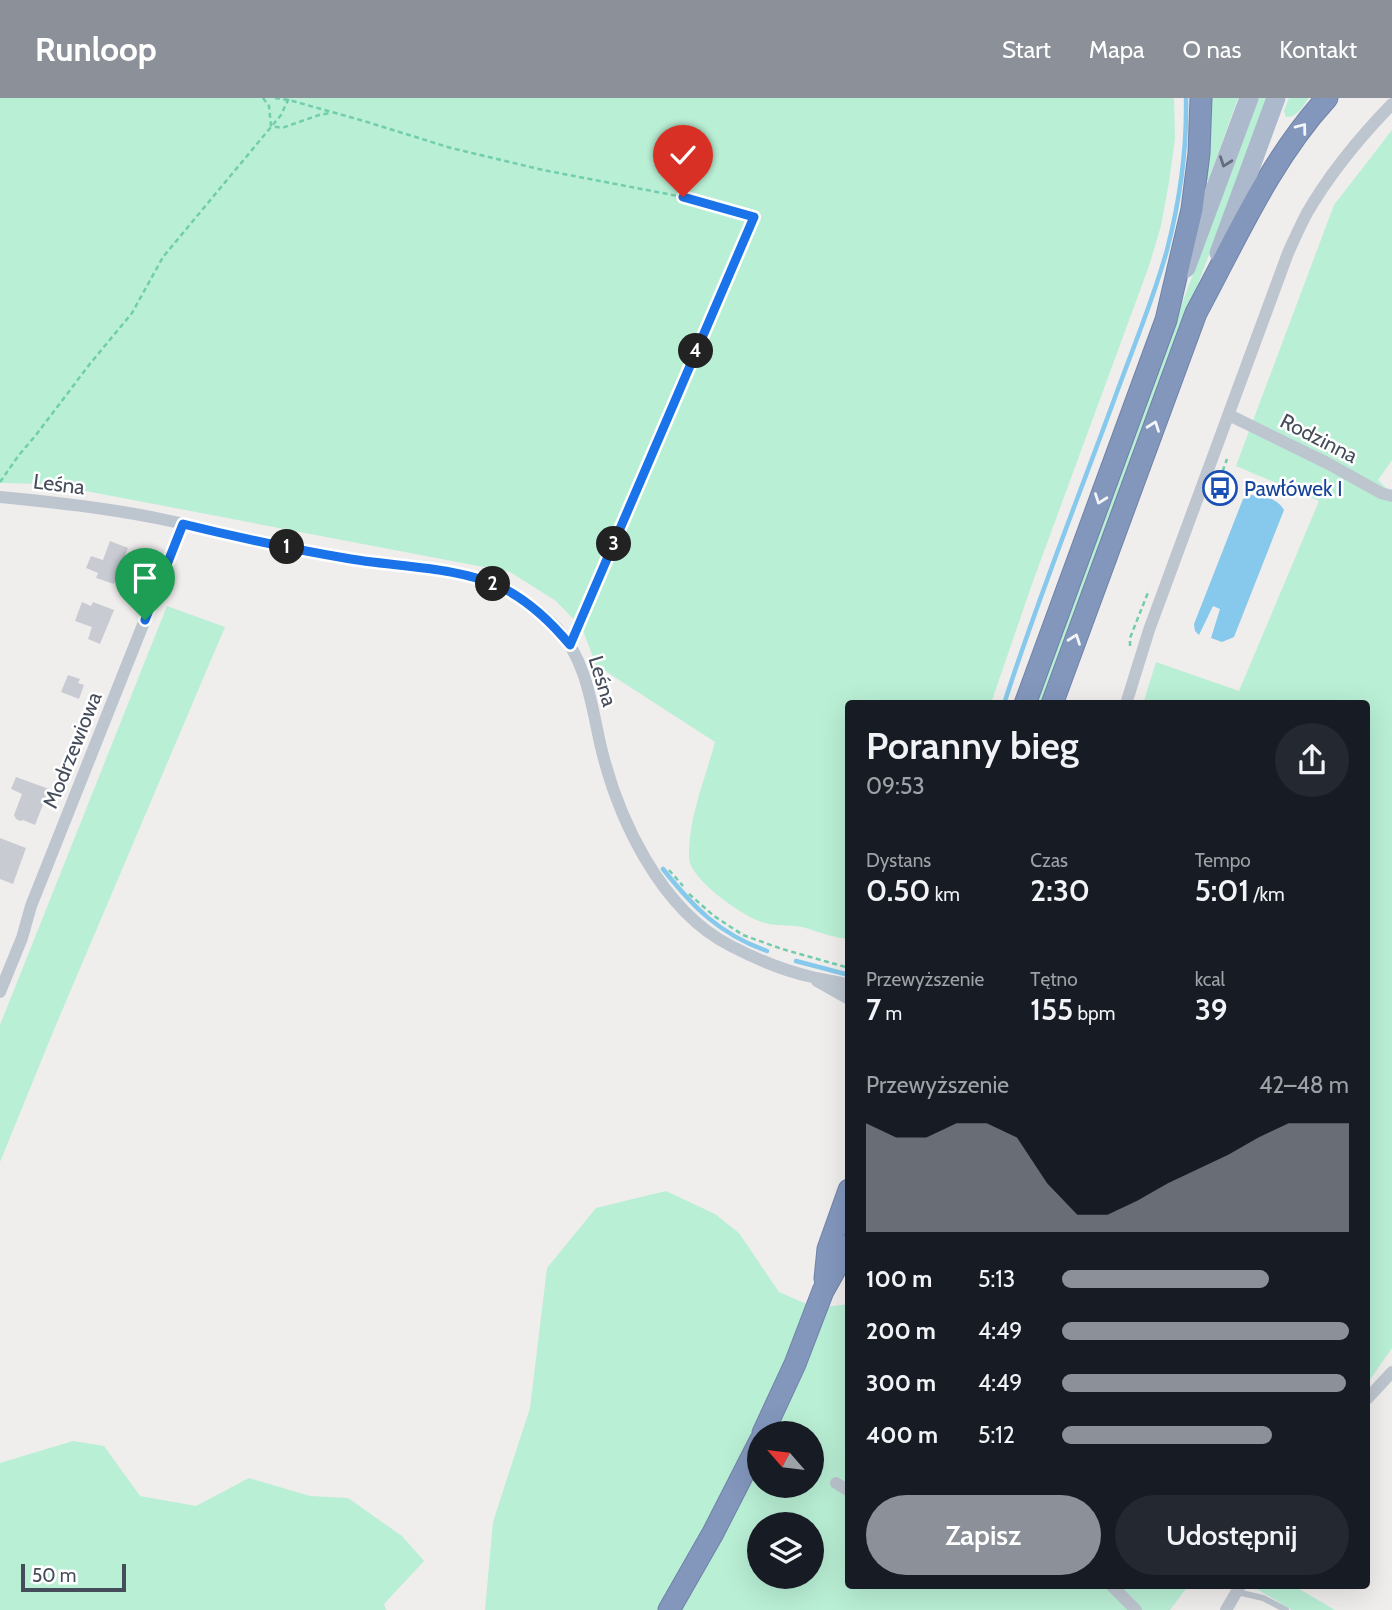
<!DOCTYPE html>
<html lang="pl">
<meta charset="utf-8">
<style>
:root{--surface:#171b24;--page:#242831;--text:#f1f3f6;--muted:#9ea1a6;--accent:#8c9099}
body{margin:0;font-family:Cabin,sans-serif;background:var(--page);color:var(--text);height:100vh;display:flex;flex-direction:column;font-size:26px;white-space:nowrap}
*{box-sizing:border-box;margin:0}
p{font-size:23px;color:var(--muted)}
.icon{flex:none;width:38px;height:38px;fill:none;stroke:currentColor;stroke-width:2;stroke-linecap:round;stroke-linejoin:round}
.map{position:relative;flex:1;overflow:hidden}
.side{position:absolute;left:845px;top:602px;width:525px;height:889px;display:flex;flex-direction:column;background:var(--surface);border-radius:7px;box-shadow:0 7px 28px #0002}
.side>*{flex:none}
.needle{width:46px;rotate:298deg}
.controls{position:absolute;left:747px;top:1323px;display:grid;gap:14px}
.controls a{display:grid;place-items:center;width:77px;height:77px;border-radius:50%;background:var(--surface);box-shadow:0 7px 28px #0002;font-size:35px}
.scale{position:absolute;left:21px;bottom:18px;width:105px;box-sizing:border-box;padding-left:7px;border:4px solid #454d5a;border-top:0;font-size:19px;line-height:24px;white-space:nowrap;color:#454d5a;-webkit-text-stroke:5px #fff;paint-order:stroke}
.pin{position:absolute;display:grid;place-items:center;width:60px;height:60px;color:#fff;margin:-72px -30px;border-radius:50% 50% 50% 0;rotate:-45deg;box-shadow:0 0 7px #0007}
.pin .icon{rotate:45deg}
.km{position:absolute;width:35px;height:35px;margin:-18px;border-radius:50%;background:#222;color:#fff;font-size:19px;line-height:35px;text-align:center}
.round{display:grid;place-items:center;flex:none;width:74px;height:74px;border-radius:37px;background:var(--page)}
.overview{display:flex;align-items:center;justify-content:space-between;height:119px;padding:0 21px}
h1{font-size:38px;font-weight:600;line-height:52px}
.figures{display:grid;grid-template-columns:repeat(3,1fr);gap:10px;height:119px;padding:7px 21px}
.figures div{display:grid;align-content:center}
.figures b{font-size:30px;font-weight:600}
.figures small{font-size:19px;font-weight:400}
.figures p{font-size:19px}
.chart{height:196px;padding:14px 21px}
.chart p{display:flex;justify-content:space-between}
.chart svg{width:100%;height:126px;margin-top:7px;fill:var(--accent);opacity:.7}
.button{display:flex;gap:14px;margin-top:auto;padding:14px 21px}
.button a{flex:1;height:80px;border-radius:42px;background:var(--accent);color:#fff;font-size:28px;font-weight:600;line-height:80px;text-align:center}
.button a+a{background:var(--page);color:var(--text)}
ul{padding:0 21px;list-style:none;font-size:23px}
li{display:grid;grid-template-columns:112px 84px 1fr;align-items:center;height:52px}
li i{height:18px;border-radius:9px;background:var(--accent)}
header{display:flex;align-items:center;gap:42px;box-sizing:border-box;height:98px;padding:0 35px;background:var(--accent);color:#fff}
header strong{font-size:33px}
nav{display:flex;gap:38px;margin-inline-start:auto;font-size:24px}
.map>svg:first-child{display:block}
</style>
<header>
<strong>Runloop</strong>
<nav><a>Start</a><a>Mapa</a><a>O nas</a><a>Kontakt</a></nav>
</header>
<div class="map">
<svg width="1392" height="1512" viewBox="0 0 1392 1512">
<rect width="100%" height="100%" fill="#f0eded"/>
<path fill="#b9efd5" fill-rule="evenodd" d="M0,0H1174L1175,41L1169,84L1161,128L1149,168L1032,486L991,605L849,606V841C833,840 817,833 802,829C788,826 773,829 759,823C740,816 690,781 689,760C688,720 705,682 715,644L596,567L582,530L556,503L510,474L49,386L0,385Z
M1210,0H1238L1208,83L1206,81L1211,18Z
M1258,0H1267L1043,605L1034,606Z
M1289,0H1309C1303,8 1297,20 1286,19L1284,13Z
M1392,32V362L1378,382L1392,396V1250L1367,1286V606H1143L1156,564L1239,593L1319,403L1236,368L1334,107Z
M167,508L225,529L53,934L0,1064V927Z
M666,1093L715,1116L739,1135L779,1194L816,1210L849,1206V1488H1188L1170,1512H485L493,1424L530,1310L547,1170L596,1110ZM760,1335H812V1388H760ZM760,1426H812V1479H760Z
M73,1343L104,1348L140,1398L196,1408L249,1380L310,1398L348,1400L402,1438L424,1463L384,1506L386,1512H0V1365Z
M1252,1488H1294L1335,1512H1292Z"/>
<path fill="#86c9ec" d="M1251,397C1264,398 1277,400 1284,412L1234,539L1222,544L1211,540L1220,511L1213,508L1199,537L1195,533L1194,526L1243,401Z"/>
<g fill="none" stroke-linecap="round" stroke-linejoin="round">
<path stroke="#86c9ec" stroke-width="4.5" d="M1004,606C1037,503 1077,403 1114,302C1132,252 1153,203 1167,152C1180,102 1187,51 1186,0
M663,771C693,809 719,836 767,853
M796,863L849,877"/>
</g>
<path fill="#c9cbd3" d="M110,443L128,450L114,486L96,480L98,475L86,470L91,458L103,462Z
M82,504L91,508L93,504L114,512L100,546L88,541L92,529L75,523Z
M68,577L80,581L78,585L84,587L79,601L61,594Z
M16,679L49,691L35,727L23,722L20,723L16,721L14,717L22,696L11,691Z
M0,740L26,750L13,786L0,781Z"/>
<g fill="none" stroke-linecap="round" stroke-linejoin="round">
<g stroke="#6f82a8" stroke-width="23">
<path id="highway" d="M1025,606L1166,222L1192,111L1199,55L1201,0
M1052,606L1196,215C1236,141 1270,62 1327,0
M825,1181L828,1151L849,1092
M763,1335L795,1266L823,1193L849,1147
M669,1512L713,1435L760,1343"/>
</g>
<path stroke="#71cdac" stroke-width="2.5" stroke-dasharray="5 3.5" stroke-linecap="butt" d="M263,0L269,8L271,28L282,30L319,17L330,15
M275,0L289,2L364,23L451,50L543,72L683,99L754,119L576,534
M0,384L19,357L36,337L89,267L132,215L163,159L281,17L289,0
M1214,397L1227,361
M1130,548V540L1149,492
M669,772L683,788
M689,796L714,818L743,837L782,851L849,870"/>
<path stroke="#bdc5cf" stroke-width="6" d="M1237,1494L1263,1500L1286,1512"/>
<path stroke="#bdc5cf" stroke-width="12" d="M1229,317L1329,366L1381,395L1392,398
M0,399C54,404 108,410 161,421C223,434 284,450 346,460C396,468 454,468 500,489C521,498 541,514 557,530C586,562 591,604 600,645C617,719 660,812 731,848C756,861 785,873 812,879C824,882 836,883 849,887
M1126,606L1149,532L1288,155C1294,142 1300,128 1307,115C1330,75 1360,39 1392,6
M817,883L849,901
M0,894L22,840L31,808L183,426
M1367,1301L1392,1274
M836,1385L849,1393
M1112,1488L1136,1512
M1226,1512L1240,1488"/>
<path stroke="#acb8cc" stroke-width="19" d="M1219,155L1276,0
M1186,170L1249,0"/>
<use href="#highway" stroke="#8397bd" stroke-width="21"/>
</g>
<defs><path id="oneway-chevron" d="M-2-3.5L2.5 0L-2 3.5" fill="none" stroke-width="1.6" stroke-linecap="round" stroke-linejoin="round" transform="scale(1.75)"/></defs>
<g stroke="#f3f5f8">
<use href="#oneway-chevron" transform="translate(1302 30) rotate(-53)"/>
<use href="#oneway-chevron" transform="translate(1154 328) rotate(-70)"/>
<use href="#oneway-chevron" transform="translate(1100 401) rotate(110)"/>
<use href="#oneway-chevron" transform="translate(1075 541) rotate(-70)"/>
</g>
<use stroke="#646d7c" href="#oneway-chevron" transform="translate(1225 64) rotate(110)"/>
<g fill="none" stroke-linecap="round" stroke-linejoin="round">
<g stroke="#fff" stroke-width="14">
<path id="route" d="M145,522L183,426C236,439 291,451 345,460C393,469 457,468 501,489C529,503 551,524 570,547L754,119L683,99"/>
</g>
<use href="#route" stroke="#1a73e8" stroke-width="9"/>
</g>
<defs>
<g id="bus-ring" transform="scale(1.75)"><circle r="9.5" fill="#fff" stroke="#1a4fb4" stroke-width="1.5"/><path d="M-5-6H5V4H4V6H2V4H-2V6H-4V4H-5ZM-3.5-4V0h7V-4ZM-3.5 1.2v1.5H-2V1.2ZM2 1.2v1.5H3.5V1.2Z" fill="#1a4fb4"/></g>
</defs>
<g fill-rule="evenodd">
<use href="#bus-ring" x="1220" y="390"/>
</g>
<g text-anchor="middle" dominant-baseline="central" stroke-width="5" stroke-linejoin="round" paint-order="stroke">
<g font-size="21" fill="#454d5a" stroke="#fff">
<text transform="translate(1319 340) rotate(27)">Rodzinna</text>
<text transform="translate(59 386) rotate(7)">Leśna</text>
<text transform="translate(603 583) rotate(73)">Leśna</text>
<text transform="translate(72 652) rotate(-68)">Modrzewiowa</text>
</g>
<g font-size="21" fill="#164399" stroke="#fff" text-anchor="start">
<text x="1244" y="390">Pawłówek I</text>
</g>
</g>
</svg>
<div class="controls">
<a><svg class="needle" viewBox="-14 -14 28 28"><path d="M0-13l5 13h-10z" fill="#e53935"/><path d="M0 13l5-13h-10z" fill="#9ea1a6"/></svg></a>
<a><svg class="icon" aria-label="layers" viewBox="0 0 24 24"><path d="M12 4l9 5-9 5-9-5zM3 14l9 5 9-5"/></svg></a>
</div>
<div class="scale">50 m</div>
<div class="pin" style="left:145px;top:522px;background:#1e9e55"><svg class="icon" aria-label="arrive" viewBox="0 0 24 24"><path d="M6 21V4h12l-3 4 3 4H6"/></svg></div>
<div class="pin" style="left:683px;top:99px;background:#d93025"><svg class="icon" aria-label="check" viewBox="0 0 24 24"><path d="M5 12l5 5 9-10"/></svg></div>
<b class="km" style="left:287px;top:449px">1</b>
<b class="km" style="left:493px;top:486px">2</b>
<b class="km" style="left:614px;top:446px">3</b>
<b class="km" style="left:696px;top:253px">4</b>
<section class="side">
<div class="overview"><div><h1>Poranny bieg</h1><p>09:53</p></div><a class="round"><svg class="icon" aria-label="share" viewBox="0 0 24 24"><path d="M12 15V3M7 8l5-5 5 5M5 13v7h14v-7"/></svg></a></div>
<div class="figures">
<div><p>Dystans</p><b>0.50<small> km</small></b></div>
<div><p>Czas</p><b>2:30</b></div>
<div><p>Tempo</p><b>5:01<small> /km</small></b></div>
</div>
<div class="figures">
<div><p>Przewyższenie</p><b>7<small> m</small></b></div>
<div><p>Tętno</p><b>155<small> bpm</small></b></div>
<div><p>kcal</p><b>39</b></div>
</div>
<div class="chart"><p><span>Przewyższenie</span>42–48 m</p>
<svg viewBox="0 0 160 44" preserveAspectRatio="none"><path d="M0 44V6L10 11L20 11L30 6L40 6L50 11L60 27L70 38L80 38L90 33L100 27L110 22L120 17L130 11L140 6L150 6L160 6V44z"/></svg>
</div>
<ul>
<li><b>100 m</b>5:13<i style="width:72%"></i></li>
<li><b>200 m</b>4:49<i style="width:100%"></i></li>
<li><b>300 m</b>4:49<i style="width:99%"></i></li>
<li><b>400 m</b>5:12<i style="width:73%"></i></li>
</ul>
<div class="button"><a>Zapisz</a><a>Udostępnij</a></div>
</section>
</div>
